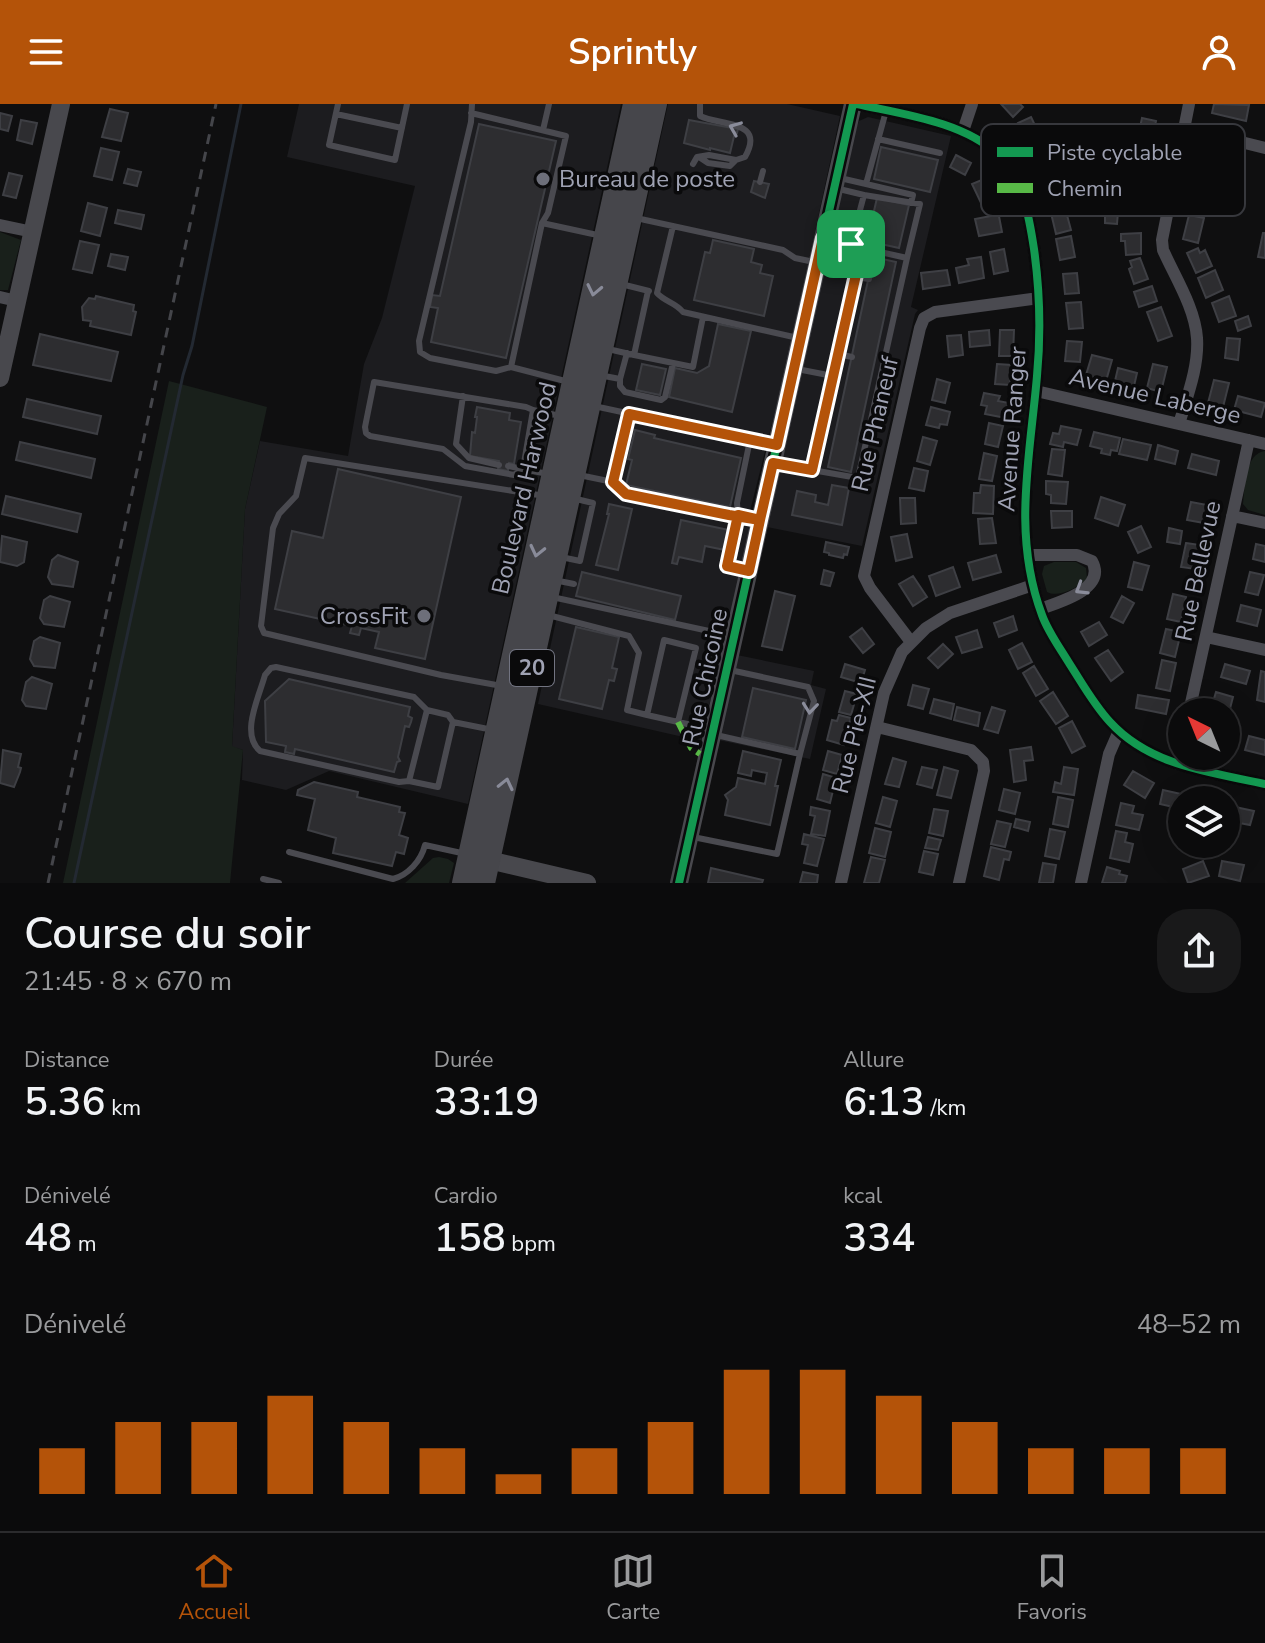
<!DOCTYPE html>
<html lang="fr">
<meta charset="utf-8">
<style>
:root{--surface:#0b0b0c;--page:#19191a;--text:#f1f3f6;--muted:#9a9b9d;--line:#2b2b2d;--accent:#b45309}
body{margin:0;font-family:"Nunito Sans",sans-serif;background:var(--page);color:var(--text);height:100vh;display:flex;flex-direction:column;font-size:30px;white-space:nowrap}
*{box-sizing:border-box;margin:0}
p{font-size:26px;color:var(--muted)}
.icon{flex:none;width:44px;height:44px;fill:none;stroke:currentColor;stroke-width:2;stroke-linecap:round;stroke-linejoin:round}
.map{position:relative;height:779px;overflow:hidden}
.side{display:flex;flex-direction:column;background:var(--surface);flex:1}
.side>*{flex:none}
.needle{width:52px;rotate:317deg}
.fabs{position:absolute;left:1168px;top:594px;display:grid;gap:16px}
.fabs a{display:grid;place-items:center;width:72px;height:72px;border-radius:50%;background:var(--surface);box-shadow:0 8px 32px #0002,0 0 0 2px var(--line);font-size:40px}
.pin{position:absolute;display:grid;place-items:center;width:68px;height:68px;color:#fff;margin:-34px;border-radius:16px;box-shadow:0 4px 12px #0006}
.round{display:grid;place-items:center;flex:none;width:84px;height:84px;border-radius:32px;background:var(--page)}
.summary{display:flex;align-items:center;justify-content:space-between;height:136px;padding:0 24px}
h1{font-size:44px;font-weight:600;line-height:60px}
.stats{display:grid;grid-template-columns:repeat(3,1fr);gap:12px;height:136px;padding:8px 24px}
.stats div{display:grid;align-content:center}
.stats b{font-size:40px;font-weight:600}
.stats small{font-size:22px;font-weight:400}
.stats p{font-size:22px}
.chart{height:224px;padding:16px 24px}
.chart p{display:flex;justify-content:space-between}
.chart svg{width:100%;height:144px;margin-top:8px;stroke:var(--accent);stroke-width:6}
header{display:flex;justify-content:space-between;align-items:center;height:104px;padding:0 24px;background:var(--accent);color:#fff;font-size:36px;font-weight:600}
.menu{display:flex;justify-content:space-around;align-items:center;height:112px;border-top:2px solid var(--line);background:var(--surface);font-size:22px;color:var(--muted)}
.menu a{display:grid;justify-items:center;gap:4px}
.menu .on{color:var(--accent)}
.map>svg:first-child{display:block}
</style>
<header><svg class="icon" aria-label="menu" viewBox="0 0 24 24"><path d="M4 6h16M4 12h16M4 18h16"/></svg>Sprintly<svg class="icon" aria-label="person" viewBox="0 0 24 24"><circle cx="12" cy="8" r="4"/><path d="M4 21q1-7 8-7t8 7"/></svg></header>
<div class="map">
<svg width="1265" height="779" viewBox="0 0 1265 779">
<rect width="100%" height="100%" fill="#0f0f10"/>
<path fill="#1c1c1f" d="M299,0H621L468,700L329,667L286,686L242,676L243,646L232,643L245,405L260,337L348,352L364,260L382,214L415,82L287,53Z
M668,0H787L840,12L783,276L750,407V426L701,637L538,600Z
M868,13L951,32L911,203L918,206L915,210L862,442L767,423L857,22L859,17Z
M737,551L814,567L811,581L826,585L810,655L718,636Z"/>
<path fill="#19201b" d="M0,128L21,136L8,186H0Z
M169,277L267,303L245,405L232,642L243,646L230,779H63Z
M1265,347V411L1248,406L1243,400C1245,383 1245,349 1265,347Z
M1076,458L1086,464L1087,475C1078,484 1058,494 1047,488L1042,470L1044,462L1054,458Z
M439,753L448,755L454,759L449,779H405L433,754Z"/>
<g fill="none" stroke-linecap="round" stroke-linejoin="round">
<path stroke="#232932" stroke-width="3" d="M74,779L183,271L192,242L241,0"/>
</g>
<path fill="#2d2d30" stroke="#3e3f44" stroke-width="2" d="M1001,0H1020L1023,3L1013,13Z
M1214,0L1249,1L1246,17L1212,9Z
M110,5L128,9L121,37L102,33Z
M0,9L12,12L8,27L0,25Z
M1031,13L1041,34L1028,41L1018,19Z
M1142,14L1156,17L1150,45L1136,42Z
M21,16L37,19L32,40L17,36Z
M689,16L738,25L737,29L735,28L730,49L710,44V46L684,39Z
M479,20L556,37L506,254L431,238L438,204L430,203L432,191L440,192Z
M881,43L938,56L930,88L874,75Z
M101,44L119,48L112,76L94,72Z
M956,51L971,59L965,71L950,63Z
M128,65L141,68L137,82L124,79Z
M9,69L22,72L16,94L3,91Z
M984,75L993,96L982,101L972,80Z
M754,77L769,80L765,94L751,88Z
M877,94L909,101L899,144L867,137Z
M88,99L107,104L100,132L81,127Z
M1064,100L1071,126L1056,130L1051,109L1060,107L1058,101Z
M118,106L144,111L141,125L115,119Z
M998,107L1002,128L979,132L975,115L991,112L990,109Z
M1105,107L1118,108L1117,120L1105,119Z
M1189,111L1204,114L1198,139L1183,135Z
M1141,129V150L1126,151L1125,137H1121V130Z
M1263,129H1265V154L1258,153Z
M1071,132L1075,153L1060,156L1056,135Z
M713,136L754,145L751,158L762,161L760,169L773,172L764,212L694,196L705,148L710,149Z
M80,137L99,141L92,169L73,165Z
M1198,144L1200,149L1205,146L1212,162L1196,169L1187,149Z
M1004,145L1008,167L994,170L990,148Z
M111,150L128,153L125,166L108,162Z
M873,153L896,158L851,368L828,363Z
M981,153L984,174L959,179L956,164L969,161L967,155Z
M1140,154L1148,175L1134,180L1129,165L1132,163L1130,157Z
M947,166L950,181L923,185L921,169Z
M1215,166L1223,186L1206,194L1198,174Z
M1077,169L1079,189L1065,190L1063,170Z
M1152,182L1157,197L1139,203L1134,188Z
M96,192L134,201L133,207L136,208L131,231L90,222L91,217L83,216L82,203L89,194L95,195Z
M1229,192L1236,212L1219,218L1212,199Z
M1081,198L1083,224L1069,225L1066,199Z
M1161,203L1172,232L1158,237L1147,208Z
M1248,212L1251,222L1238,227L1235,217Z
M718,220L751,227L732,308L669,293L675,264L697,269L709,262Z
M989,226L990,241L970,243L969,228Z
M1000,226H1014L1013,252H999Z
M40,230L118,248L111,277L33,261Z
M961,231L963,251L949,253L947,232Z
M1227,234L1240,235L1238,256L1225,254Z
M1067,237L1082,238L1080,258L1065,257Z
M1092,251L1112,256L1106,277L1086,271Z
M642,260L666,265L660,291L636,286Z
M997,260L1012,261L1010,281L995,280Z
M1153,260L1167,263L1161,288L1147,284Z
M1118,264L1137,269L1134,282L1115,277Z
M937,275L950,279L945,299L932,296Z
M1214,276L1229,279L1223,303L1208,299Z
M984,289L1000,292L998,297L1009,299L1006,314L985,310L987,302L981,301Z
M1238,292L1265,299L1261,313L1234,306Z
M27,295L101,312L97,330L23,313Z
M477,303L510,309L509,316L521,318L514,360L509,359L508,367L498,365L499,357L470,352L472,328L475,329L477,313H475Z
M931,303L950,308L947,321L940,320L939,324L926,321Z
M989,319L1003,322L998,343L985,340Z
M1061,322L1081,326L1077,341L1064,338L1063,343L1050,340L1053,329L1059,330Z
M635,326L655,331L654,334L741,354L730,403L626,381L632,356L628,355Z
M1094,328L1120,334L1117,347L1111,346L1110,351L1101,349L1102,345L1090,342Z
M923,333L937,337L930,361L917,357Z
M1123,335L1151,341L1147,356L1119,350Z
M20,338L95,355L91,374L16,356Z
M1158,341L1178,347L1175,360L1155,355Z
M1052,345L1065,346L1062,372L1048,370Z
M984,349L997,352L992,377L979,375Z
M1192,350L1219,357L1216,371L1188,364Z
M914,364L928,367L924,387L909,384Z
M338,365L461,393L425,555L375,544L379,528L361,524L359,531L350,529L352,522L275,505L292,427L323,434Z
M1046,377L1068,378L1066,400L1051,399V391L1046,390Z
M832,381L849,384L842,421L792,411L797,387L816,391L815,398L828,401Z
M981,381L994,382L993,410L973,409L974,389H980Z
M6,392L81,410L77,428L2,410Z
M1101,393L1125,401L1118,422L1095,414Z
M900,394H915L916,419L901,420Z
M1191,398L1207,401L1204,419L1187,416Z
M609,400L632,405L618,466L596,461L609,410H607Z
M1051,407H1072V423L1052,424Z
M992,414L996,439L980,440L978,415Z
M681,416L729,426L725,446L705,442L702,458L679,453L677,460L672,459Z
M1141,422L1151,443L1138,449L1128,428Z
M1169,424L1182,427L1180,440L1167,438Z
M907,430L912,453L896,457L891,433Z
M2,432L27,438L24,458L17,462L0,458Z
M826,438L849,443L847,451L844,450L843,454L829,451V449L824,448Z
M1186,439L1200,441L1195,465L1181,463Z
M1256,440L1265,442V458L1253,455Z
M58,451L78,458L73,483L52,480L48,473L52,456Z
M996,451L1001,468L973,476L968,459Z
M1134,458L1149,462L1142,486L1128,483Z
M953,463L960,483L936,492L929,472Z
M824,466L834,469L830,482L821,480Z
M582,468L681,492L675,516L576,492Z
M1250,468L1264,471L1258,491L1245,488Z
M913,472L927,493L913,502L899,480Z
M775,487L795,492L782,546L762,542Z
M1173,490L1186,493L1181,518L1167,515Z
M50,492L70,498L64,523L44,520L40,514L44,496Z
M1122,492L1134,499L1123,519L1111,513Z
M1241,501L1261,506L1257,522L1237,517Z
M1013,512L1017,526L999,533L994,519Z
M1099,518L1107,531L1089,542L1081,528Z
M576,523L619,533L612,564L617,565L614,577L609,576L602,605L559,595Z
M862,524L874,540L863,549L850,533Z
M1166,525L1181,528L1175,553L1160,549Z
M977,526L982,543L962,549L956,533Z
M40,533L60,539L55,564L34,562L30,555L34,537Z
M1022,539L1032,558L1018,565L1009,546Z
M943,540L953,550L938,564L928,554Z
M1108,546L1123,568L1111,577L1095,554Z
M1162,556L1176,559L1170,587L1156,584Z
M845,560L865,566L861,579L841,573Z
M1225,560L1250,567L1246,580L1221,573Z
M1034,562L1048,585L1036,592L1023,569Z
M1261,567L1265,568V598L1257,596Z
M32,573L52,580L46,605L26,602L22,596L26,578Z
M289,575L410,603L408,612L412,614L411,618L409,623L405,622L398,653L400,657L397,658L394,668L295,645L294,650L285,648L286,642L266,638L265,597Z
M913,581L929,585L923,605L908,601Z
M753,584L806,596L795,645L742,633Z
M845,587L857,590L851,611L839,608Z
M1053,588L1068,612L1056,620L1040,597Z
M1216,588L1233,593L1226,620V608H1210Z
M1138,591L1169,596L1166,610L1136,604Z
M934,595L954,600L951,615L930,609Z
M957,603L980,609L978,622L954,616Z
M992,603L1005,607L998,629L984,625Z
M839,611L851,614L844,641L827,636L832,616L837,617Z
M1072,617L1085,642L1072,649L1059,624Z
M1249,632L1265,636V651L1245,646Z
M1031,643L1033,656L1024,657L1026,676L1014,678L1010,646Z
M3,646L21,650L18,663L21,664L20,668L14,683L0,679Z
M743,647L781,656L775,682H778L770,721L725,711L728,696L725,691L736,683L738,674L765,680L767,669L752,666L751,672L738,669Z
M828,647L842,651L837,670L823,666Z
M893,654L906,658L899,683L885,680Z
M922,663L937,666L932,684L917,680Z
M944,663L958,667L951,694L937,691Z
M1064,663L1078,665L1074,691L1053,688L1055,678L1061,680Z
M1133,667L1154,679L1145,694L1124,681Z
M823,670L836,674L830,699L817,695Z
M314,678L358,688L357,693L400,703L399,708L405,709L399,731L408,734L404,750L396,748L392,762L333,749L336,734L308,726L315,695L297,691L298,686Z
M1004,685L1020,689L1015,710L999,706Z
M1163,686L1190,692L1189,696H1182V705L1160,700Z
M883,693L897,697L890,723L876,719Z
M1058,693L1073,696L1068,723L1053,720Z
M1121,699L1134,702L1132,709L1143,711L1139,726L1116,721Z
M1226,701L1254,707L1250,721L1229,717L1230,713L1226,712Z
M811,703L830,707L825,732L811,730L815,712L810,711Z
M934,705L948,707L943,732L929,729Z
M1016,715L1030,718L1028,727L1014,723Z
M997,717L1011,720L1005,743L991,740Z
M875,724L891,728L885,753L869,749Z
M1050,725L1065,728L1059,755L1045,752Z
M1116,727L1127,729L1125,738L1133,740L1129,758L1110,754Z
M804,730L824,735L817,762L804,759L808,741L802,740Z
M928,733L941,736L938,746L925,744Z
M991,743L1011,748L1009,756L1004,755L999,776L984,772Z
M924,747L938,750L933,771L919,768Z
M871,753L885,756L879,779H864Z
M1203,757L1209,772L1188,779L1183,765Z
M1222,757L1244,761L1240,777L1219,772Z
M1043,759L1056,761L1053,779H1039Z
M1107,763L1120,767L1119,770L1127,772L1125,779H1102Z
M711,764L763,776L762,779H708Z
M803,768L818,771L817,779H800Z"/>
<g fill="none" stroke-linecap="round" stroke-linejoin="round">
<path stroke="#4a4a50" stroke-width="6" d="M338,0L329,41L395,56L407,0
M472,0L471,18L419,237L420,248L430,254L496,267L511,263L569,278
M471,9L566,32L548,109L542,119
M336,10L402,24
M543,26L549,0
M878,35L940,49
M699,53L708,59L730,62L736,56L745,53C766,16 721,22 700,12V0
M693,60L697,53L709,51L736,56
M840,74L866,80L886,7
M760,78L763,67
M866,80L913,91L911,99
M835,84L864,91L851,140
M864,91L920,100L907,154
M858,112L872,115
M636,114L783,146L795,154L814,158
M673,122L657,189C665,198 675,198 683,208L798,234
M856,173L869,175
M621,180L649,187
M608,245L634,251L648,187
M838,250L852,253
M634,251L693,263L703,213
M511,263L542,119L602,132
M797,265L833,272
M599,271L620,275L627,249
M620,275V282L625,288L661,296L665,293L673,259
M463,292L456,340L469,354L499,361
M594,302L775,341
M776,359L812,366L861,151L862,144L826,135
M508,362L523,365
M523,365L514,371L465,362L443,345L370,332L366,329L365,323L374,278L526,303L533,306
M812,366L858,374L907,154L862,144
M548,370L523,365L533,306L560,312
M579,371L613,378L629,310
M613,378L626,390L729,411H738L737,399L750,336
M561,453L580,457L593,399L572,394
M747,467L727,462L738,411L757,416
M554,476L574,480
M552,493L732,532
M548,511L629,532L639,549L627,606L647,611L664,536L696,544L678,618L711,625
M502,582L441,571L264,529L261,522L273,424L279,410L296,392L305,354L545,392
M647,611L678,618
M453,618L438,683L409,677L427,606L448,611L453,618L493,626
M716,631L800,650L814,597L808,583L730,566
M409,677L399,678L260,647C240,630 259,593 265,571L271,564L276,563L414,593L427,606
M693,733L777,750L800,650
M289,748L393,775C408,771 421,757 425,741L466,750
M263,775L279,779"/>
<path stroke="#4a4a50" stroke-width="12" d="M857,0C902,10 965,18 998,51C1023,75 1029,112 1034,145C1040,188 1041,229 1037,272C1030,353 1012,431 1042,511C1048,528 1060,544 1069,559C1082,579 1094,601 1110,618C1150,662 1210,668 1265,680
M1184,24L1265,44
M963,27L972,0
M0,121L33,128
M0,193L17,197
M1036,287L1265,340
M1179,320C1187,293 1199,262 1197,234C1195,204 1175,173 1163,146L1162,136L1189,0
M1232,412L1265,419
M1028,451H1077L1092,457C1107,485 1060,498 1040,505
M1206,533L1265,546
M911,538L870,484L864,472L920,224L924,214L935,208L1039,194
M1189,608L1249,336
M877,623L971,646L983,658L984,667L959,779
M1178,660L1182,642
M841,779L884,589L902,548L926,524L950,509L1033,481
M1081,779L1109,650L1119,627"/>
<path stroke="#48484d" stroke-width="18" d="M0,274L61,0
M476,753L587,779
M679,779L853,0"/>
<path stroke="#46464b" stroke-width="22" d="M463,779L634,0
M484,779L656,0"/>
<path stroke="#44454a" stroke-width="3" stroke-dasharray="10 8" stroke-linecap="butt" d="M48,779L216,0"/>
<path stroke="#58b947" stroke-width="6" stroke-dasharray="12 6" stroke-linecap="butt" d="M678,618L691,644L700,650"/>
<g stroke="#0a0a0b" stroke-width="13">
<path id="cycleway" d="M857,0C902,10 965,18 998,51C1023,75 1029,112 1034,145C1040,188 1041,229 1037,272C1030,353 1012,431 1042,511C1048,528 1060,544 1069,559C1082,579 1094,601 1110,618C1150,662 1210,668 1265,680
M679,779L853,0"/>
</g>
<use href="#cycleway" stroke="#139951" stroke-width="8"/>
</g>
<defs><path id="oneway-chevron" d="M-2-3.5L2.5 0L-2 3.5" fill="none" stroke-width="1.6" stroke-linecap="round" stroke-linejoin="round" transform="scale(2)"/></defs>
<g stroke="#8a8c9a">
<use href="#oneway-chevron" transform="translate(735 24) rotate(-158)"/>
<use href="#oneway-chevron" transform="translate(1081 485) rotate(148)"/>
<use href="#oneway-chevron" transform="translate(810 604) rotate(96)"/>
</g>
<g stroke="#898b99">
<use href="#oneway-chevron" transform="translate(594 186) rotate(102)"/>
<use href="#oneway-chevron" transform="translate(537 447) rotate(103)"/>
<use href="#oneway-chevron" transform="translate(506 680) rotate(-77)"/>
</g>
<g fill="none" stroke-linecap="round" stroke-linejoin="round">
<g stroke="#fff" stroke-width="16">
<path id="route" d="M851,140L823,134L777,341L629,310L613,378L626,390L729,411L760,416L749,467L727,462L738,411L760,416L773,359L812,366L862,144L851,140"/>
</g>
<use href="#route" stroke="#b45309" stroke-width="10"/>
</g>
<g fill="#6d6f7a" stroke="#0a0a0b" stroke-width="3">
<circle cx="543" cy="75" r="8"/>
<circle cx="424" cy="512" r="8"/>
</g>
<g text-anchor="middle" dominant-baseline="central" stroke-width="7" stroke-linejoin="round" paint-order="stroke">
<rect fill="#0a0a0b" stroke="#727481" stroke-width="2" x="510" y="546" width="44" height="36" rx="6"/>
<g font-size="22" font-weight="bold" fill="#9fa2b3">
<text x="532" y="564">20</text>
</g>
<g font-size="24" fill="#9fa2b3" stroke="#0a0a0b" text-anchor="start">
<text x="559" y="75">Bureau de poste</text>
<text x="408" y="512" text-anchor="end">CrossFit</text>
</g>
<g font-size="24" fill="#9fa2b3" stroke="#0a0a0b">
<text transform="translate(1155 292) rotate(13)">Avenue Laberge</text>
<text transform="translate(875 320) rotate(-77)">Rue Phaneuf</text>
<text transform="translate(1012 325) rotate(-86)">Avenue Ranger</text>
<text transform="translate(524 384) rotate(-77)">Boulevard Harwood</text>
<text transform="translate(1198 467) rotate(-78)">Rue Bellevue</text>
<text transform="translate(705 573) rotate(-78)">Rue Chicoine</text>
<text transform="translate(854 631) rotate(-76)">Rue Pie-XII</text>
</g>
</g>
<rect x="981" y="20" width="264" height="92" rx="12" fill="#0a0a0b" stroke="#37383d" stroke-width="2"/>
<rect x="997" y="43" width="36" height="10" fill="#139951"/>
<rect x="997" y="79" width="36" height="10" fill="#58b947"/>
<g font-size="22" fill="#9fa2b3">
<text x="1047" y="56">Piste cyclable</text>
<text x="1047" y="92">Chemin</text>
</g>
</svg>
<div class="fabs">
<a><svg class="needle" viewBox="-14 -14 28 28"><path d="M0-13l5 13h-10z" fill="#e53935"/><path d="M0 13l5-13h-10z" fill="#9a9b9d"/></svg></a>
<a><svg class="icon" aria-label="layers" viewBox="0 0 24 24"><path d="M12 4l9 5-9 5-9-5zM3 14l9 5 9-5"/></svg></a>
</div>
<div class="pin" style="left:851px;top:140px;background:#1e9e55"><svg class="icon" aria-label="arrive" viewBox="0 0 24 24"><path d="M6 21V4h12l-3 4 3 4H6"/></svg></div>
</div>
<section class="side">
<div class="summary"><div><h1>Course du soir</h1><p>21:45 · 8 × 670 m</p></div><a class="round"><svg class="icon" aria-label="share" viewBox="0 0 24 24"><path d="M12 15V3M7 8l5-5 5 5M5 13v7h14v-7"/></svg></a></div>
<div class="stats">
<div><p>Distance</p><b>5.36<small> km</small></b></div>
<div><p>Durée</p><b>33:19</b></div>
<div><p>Allure</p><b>6:13<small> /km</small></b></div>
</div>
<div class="stats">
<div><p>Dénivelé</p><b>48<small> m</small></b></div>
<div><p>Cardio</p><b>158<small> bpm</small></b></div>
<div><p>kcal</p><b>334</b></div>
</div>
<div class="chart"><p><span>Dénivelé</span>48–52 m</p>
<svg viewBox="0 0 160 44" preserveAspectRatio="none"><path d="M5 44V30M15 44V22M25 44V22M35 44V14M45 44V22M55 44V30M65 44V38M75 44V30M85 44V22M95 44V6M105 44V6M115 44V14M125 44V22M135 44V30M145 44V30M155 44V30"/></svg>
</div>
</section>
<nav class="menu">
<a class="on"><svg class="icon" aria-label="home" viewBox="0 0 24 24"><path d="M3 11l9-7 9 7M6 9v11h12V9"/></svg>Accueil</a>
<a><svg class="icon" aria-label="map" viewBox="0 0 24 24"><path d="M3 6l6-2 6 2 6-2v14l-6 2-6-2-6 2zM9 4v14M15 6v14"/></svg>Carte</a>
<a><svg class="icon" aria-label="saved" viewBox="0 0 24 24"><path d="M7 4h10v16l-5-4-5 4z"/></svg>Favoris</a>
</nav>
